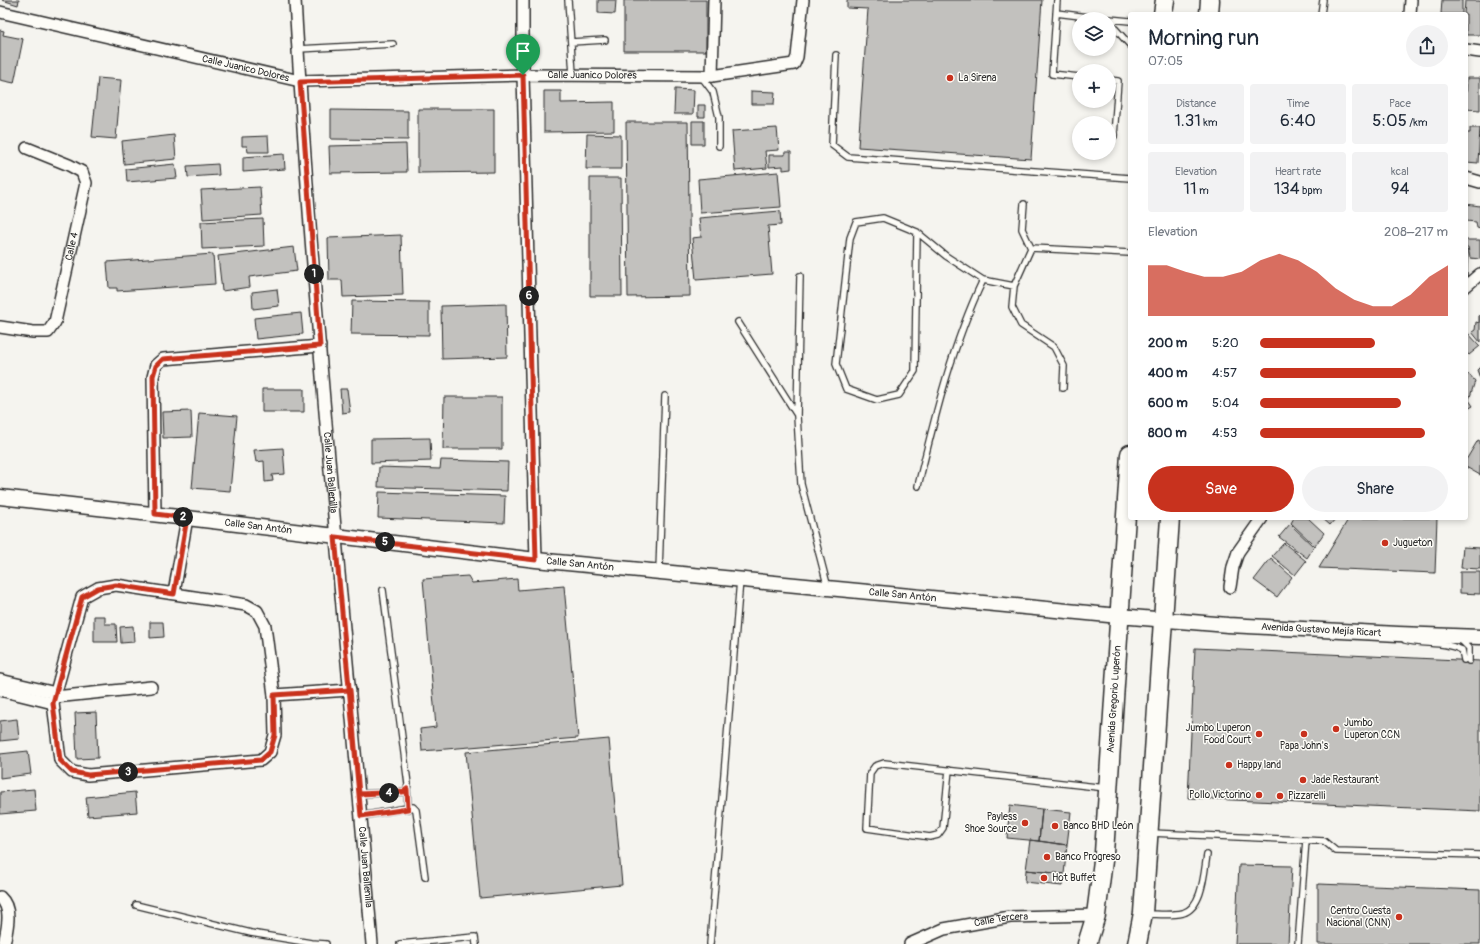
<!DOCTYPE html>
<meta charset="utf-8">
<style>
:root{--surface:#fff;--page:#f2f2f3;--text:#1f2937;--muted:#747a83;--accent:#c8321e}
body{margin:0;font-family:Pangolin,sans-serif;background:var(--page);color:var(--text);height:100vh;display:flex;flex-direction:column;font-size:15px;white-space:nowrap}
*{box-sizing:border-box;margin:0}
p{font-size:13px;color:var(--muted)}
.icon{flex:none;width:22px;height:22px;fill:none;stroke:currentColor;stroke-width:2;stroke-linecap:round;stroke-linejoin:round}
.map{position:relative;flex:1;overflow:hidden}
.drawer{position:absolute;left:1128px;top:12px;width:340px;height:508px;display:flex;flex-direction:column;background:var(--surface);border-radius:4px;box-shadow:0 2px 6px #0003}
.drawer>*{flex:none}
.tools{position:absolute;left:1072px;top:12px;display:grid;gap:8px}
.tools a{display:grid;place-items:center;width:44px;height:44px;border-radius:50%;background:var(--surface);box-shadow:0 2px 6px #0003;font-size:20px}
.pin{position:absolute;display:grid;place-items:center;width:34px;height:34px;color:#fff;margin:-41px -17px;border-radius:50% 50% 50% 0;rotate:-45deg;box-shadow:0 0 4px #0007}
.pin .icon{rotate:45deg}
.km{position:absolute;width:20px;height:20px;margin:-10px;border-radius:50%;background:#222;color:#fff;font-size:11px;line-height:20px;text-align:center}
.round{display:grid;place-items:center;flex:none;width:42px;height:42px;border-radius:21px;background:var(--page)}
.headline{display:flex;align-items:center;justify-content:space-between;height:68px;padding:0 20px}
h1{font-size:22px;font-weight:600;line-height:30px}
.metrics{display:grid;grid-template-columns:repeat(3,1fr);gap:6px;height:68px;padding:4px 20px}
.metrics div{display:grid;align-content:center;border-radius:4px;background:var(--page);text-align:center}
.metrics b{font-size:17px;font-weight:600}
.metrics small{font-size:11px;font-weight:400}
.metrics p{font-size:11px}
.chart{height:112px;padding:8px 20px}
.chart p{display:flex;justify-content:space-between}
.chart svg{width:100%;height:72px;margin-top:4px;fill:var(--accent);opacity:.7}
.button{display:flex;gap:8px;margin-top:auto;padding:8px 20px}
.button a{flex:1;height:46px;border-radius:24px;background:var(--accent);color:#fff;font-size:16px;font-weight:600;line-height:46px;text-align:center}
.button a+a{background:var(--page);color:var(--text)}
ul{padding:0 20px;list-style:none;font-size:13px}
li{display:grid;grid-template-columns:64px 48px 1fr;align-items:center;height:30px}
li i{height:10px;border-radius:5px;background:var(--accent)}
.map>svg:first-child{display:block}
</style>
<div class="map">
<svg width="1480" height="944" viewBox="0 0 1480 944">
<rect width="100%" height="100%" fill="#f5f4ef"/>
<filter id="ink" filterUnits="userSpaceOnUse"><feTurbulence type="fractalNoise" baseFrequency=".025" numOctaves="2"/><feDisplacementMap in="SourceGraphic" scale="8" xChannelSelector="R" yChannelSelector="G"/><feConvolveMatrix kernelMatrix="1 2 1 2 8 2 1 2 1" color-interpolation-filters="sRGB"/></filter>
<g filter="url(#ink)">
<path fill="#c2c1be" stroke="#2b2b2b" d="M2,0H19L18,5Z
M598,0H616L615,14L598,13Z
M624,0H706V51H624Z
M847,0H1042L1031,159L858,147L868,9L847,8Z
M1442,0H1462V14H1441Z
M1465,1H1480V35H1466V14H1464Z
M0,30L4,31L3,35L23,39L14,83L0,80Z
M98,78L121,80L116,139L92,137Z
M1467,78H1480V110L1466,109Z
M675,89L694,90L693,114H674Z
M544,91H561V103L614,102V131L544,132Z
M751,91L775,92L774,104H751Z
M698,105H705V117H698Z
M418,109H494V172L418,173Z
M331,110L408,111V140L331,139Z
M692,121H704V144H692Z
M626,122H688L690,296L628,297Z
M777,128L779,150L765,151L767,168L735,171L732,131Z
M1470,128H1480L1478,163L1466,162V133H1470Z
M587,134L621,135V169H586Z
M174,135L176,159L124,164L122,141Z
M268,136L269,152H248L247,146H242V137Z
M406,144L407,172L330,173L329,146Z
M785,152H791V169L783,170V166L769,167V155H785Z
M284,154L285,169L243,172V157Z
M175,164L177,178L127,182L126,169Z
M218,164L219,175L188,177L187,166Z
M778,172L781,207L700,213L698,179Z
M590,178H621L622,296H590Z
M260,187L262,215L203,219L201,190Z
M1466,204L1480,206V229L1477,228L1476,222L1466,221Z
M780,211L781,225L768,226L772,274L696,280L692,238L701,237L699,218Z
M263,219L264,246L202,249L201,222Z
M401,235L403,295L343,297L342,280H329L328,238Z
M1466,240H1480V259L1470,258L1468,247H1466Z
M294,247L297,271L249,277L250,287L222,291L218,256Z
M1468,249L1467,281L1466,283V250Z
M213,254L215,284L117,291V288H109L107,262Z
M277,289L279,306L253,309L252,292Z
M352,301L429,302V335L351,334Z
M506,304L507,357L442,359L441,306Z
M301,313L303,334L256,339L254,318Z
M1479,315L1480,316V342L1472,332L1475,330L1476,322L1479,323Z
M1466,331L1480,346L1469,355L1466,352Z
M1480,367V378L1477,370Z
M1469,374L1475,381L1469,400L1473,406L1466,410V377Z
M262,389H304V412H262Z
M340,389H347L350,412L342,413Z
M444,397H502V449H443Z
M191,411L192,437L163,438L162,412Z
M199,413L237,416L230,491L192,488Z
M430,438L431,461L371,463V439Z
M1478,440L1480,441V475L1466,467V460Z
M283,448L285,474L272,475L273,481L265,482L264,461L256,462L254,450Z
M441,460L508,462L507,491L378,487L379,467L440,469Z
M379,492L505,496L504,523L378,518Z
M1294,518H1308L1324,533L1315,546L1291,523Z
M1322,518H1336L1330,525Z
M1349,518H1437L1435,573L1319,568Z
M1290,524L1314,547L1307,558L1279,537Z
M1284,543L1306,561L1295,575L1272,556Z
M1463,547L1480,548V569L1461,568Z
M1271,558L1292,577L1277,597L1254,580Z
M1460,572H1480V594L1460,593Z
M468,576L472,583L517,579L518,590L564,586L578,738L422,751L420,729L436,727L423,579Z
M94,616H105V624H116L117,642H94Z
M150,622H163L164,637L150,638Z
M133,626L134,642L121,643L120,627Z
M1195,648L1480,661V811L1188,798Z
M96,712L98,758L77,759L75,713Z
M17,719L19,739L0,741V721Z
M609,739L622,885L480,898L466,752Z
M28,751L31,774L0,778V754Z
M34,789L36,811L0,814V792Z
M135,792L137,812L88,816L86,797Z
M1010,805L1042,809L1039,841L1007,838Z
M1042,809L1071,812L1067,845L1039,841Z
M1030,840L1067,845L1064,874L1026,870Z
M1239,865L1292,866L1288,944H1235Z
M1026,870L1064,874L1062,886L1025,882Z
M1318,884L1480,890V944H1318Z"/>
<g fill="none" stroke-linecap="round" stroke-linejoin="round">
<g stroke="#2b2b2b" stroke-width="8">
<path id="service" d="M568,0L573,74
M1057,0L1052,74L1079,77
M1056,13L1105,19
M1321,14L1323,0
M1109,19L1130,21
M1109,22L1130,45
M571,42L605,40
M298,49L393,44
M836,55L832,145L848,157L1130,178
M701,76L713,92L719,117V146
M1109,80L1118,81L1114,136
M1024,204L1022,229L1031,248L1130,253
M917,232L915,371L899,395L877,400L846,389L836,364L850,238L856,222L883,218L917,232L946,256L983,280
M1031,248L1014,286L1012,307L1021,325L1054,347L1064,366L1063,388
M800,276L797,416L801,484L828,588
M738,322L797,415
M918,486C935,416 952,345 983,280L1014,286
M659,571L665,396
M1460,639L1469,648V661
M1405,640C1424,645 1444,641 1462,650L1464,660
M949,770L943,828L938,835L930,837L867,828L870,773L875,766L884,763L1106,788
M407,789L408,809
M359,794L403,792L407,789L408,784L383,590
M361,816L413,807L416,810L425,877
M1151,833L1324,841L1336,851L1480,855
M136,905L251,933L311,943L326,944
M1145,914C1158,914 1171,916 1183,913C1203,907 1204,872 1207,855
M400,944L475,937L476,944
M710,944L740,580
M1298,944L1306,840"/>
</g>
<g stroke="#2b2b2b" stroke-width="14">
<g id="minor">
<path id="s1" d="M295,0C313,315 345,629 372,944"/>
<path d="M523,0V75L536,560"/>
<path id="s2" d="M0,12L300,81L523,75L712,76L794,64L797,57L803,0"/>
<path d="M1410,14L1411,0"/>
<path d="M1466,50L1480,52"/>
<path d="M712,76L714,0"/>
<path d="M1466,178L1480,182"/>
<path d="M1466,286L1480,274"/>
<path id="s3" d="M0,327L33,332H48L55,322L86,183L82,172L69,165L27,148"/>
<path d="M155,514L153,377L156,365L163,359L320,346"/>
<path d="M116,585L246,605L257,611L265,626L274,695L275,735L270,752L261,760L88,775L72,772L60,760L53,703L82,597L98,588Z"/>
<path d="M1230,587L1233,567L1238,552L1262,518"/>
<path d="M174,593L187,518"/>
<path d="M0,680L56,693"/>
<path d="M0,690L53,703"/>
<path d="M274,695L350,690"/>
<path d="M55,697L151,687"/>
<path d="M0,897C13,909 7,929 4,944"/>
<path id="s4" d="M910,944L944,929L1010,917L1096,915"/>
</g>
</g>
<g stroke="#2b2b2b" stroke-width="17">
<g id="tertiary">
<path id="s5" d="M0,497L187,518L536,560L1119,616L1228,625L1398,634L1480,637"/>
</g>
</g>
<g stroke="#2b2b2b" stroke-width="21">
<g id="primary">
<path d="M1163,14L1165,0"/>
<path d="M1209,14L1210,0"/>
<path id="s6" d="M1087,944L1096,915L1104,853L1130,454"/>
<path d="M1137,944L1143,913L1170,518"/>
</g>
</g>
<use href="#service" stroke="#fdfcf7" stroke-width="5.5"/>
<use href="#minor" stroke="#fdfcf7" stroke-width="11"/>
<use href="#tertiary" stroke="#fdfcf7" stroke-width="14"/>
<use href="#primary" stroke="#fdfcf7" stroke-width="18"/>
</g>
</g>
<g fill="none" stroke-linecap="round" stroke-linejoin="round" filter="url(#ink)">
<g stroke="#fff" stroke-width="8">
<path id="route" d="M523,75L300,82L320,346L163,359L156,366L153,376L155,514L187,518L174,594L116,585L98,588L82,597L53,703L60,760L72,772L88,775L261,760L270,752L275,735L274,695L350,690L359,794L403,792L407,789L408,809L361,816C352,723 344,630 335,537L536,560L523,75"/>
</g>
<use href="#route" stroke="#c8321e" stroke-width="5"/>
</g>
<g fill="#c8321e" stroke="#fdfcf7" stroke-width="1.5">
<circle cx="950" cy="78" r="4"/>
<circle cx="1385" cy="543" r="4"/>
<circle cx="1336" cy="729" r="4"/>
<circle cx="1259" cy="734" r="4"/>
<circle cx="1304" cy="734" r="4"/>
<circle cx="1229" cy="765" r="4"/>
<circle cx="1303" cy="780" r="4"/>
<circle cx="1259" cy="795" r="4"/>
<circle cx="1280" cy="796" r="4"/>
<circle cx="1025" cy="823" r="4"/>
<circle cx="1055" cy="826" r="4"/>
<circle cx="1047" cy="857" r="4"/>
<circle cx="1044" cy="878" r="4"/>
<circle cx="1399" cy="917" r="4"/>
</g>
<g text-anchor="middle" dominant-baseline="central" stroke-width="3" stroke-linejoin="round" paint-order="stroke">
<g font-size="10" fill="#2b2b2b" stroke="#fdfcf7">
<text stroke="none"><textPath href="#s2" startOffset="252">Calle Juanico Dolores</textPath></text>
<text stroke="none"><textPath href="#s2" startOffset="600">Calle Juanico Dolores</textPath></text>
<text stroke="none"><textPath href="#s3" startOffset="138">Calle 4</textPath></text>
<text stroke="none"><textPath href="#s1" startOffset="474">Calle Juan Ballenilla</textPath></text>
<text stroke="none"><textPath href="#s5" startOffset="260">Calle San Antón</textPath></text>
<text stroke="none"><textPath href="#s5" startOffset="584">Calle San Antón</textPath></text>
<text stroke="none"><textPath href="#s5" startOffset="908">Calle San Antón</textPath></text>
<text stroke="none"><textPath href="#s5" startOffset="1328">Avenida Gustavo Mejía Ricart</textPath></text>
<text stroke="none"><textPath href="#s6" startOffset="247">Avenida Gregorio Luperón</textPath></text>
<text stroke="none"><textPath href="#s1" startOffset="870">Calle Juan Ballenilla</textPath></text>
<text stroke="none"><textPath href="#s4" startOffset="95">Calle Tercera</textPath></text>
</g>
<g font-size="10" fill="#2b2b2b" stroke="#fdfcf7" text-anchor="start">
<text x="958" y="78">La Sirena</text>
<text x="1393" y="543">Jugueton</text>
<text x="1344" y="723">Jumbo<tspan x="1344" dy="12">Luperon CCN</tspan></text>
<text x="1251" y="728" text-anchor="end">Jumbo Luperon<tspan x="1251" dy="12">Food Court</tspan></text>
<text x="1304" y="746" text-anchor="middle">Papa John's</text>
<text x="1237" y="765">Happy land</text>
<text x="1311" y="780">Jade Restaurant</text>
<text x="1251" y="795" text-anchor="end">Pollo Victorino</text>
<text x="1288" y="796">Pizzarelli</text>
<text x="1017" y="817" text-anchor="end">Payless<tspan x="1017" dy="12">Shoe Source</tspan></text>
<text x="1063" y="826">Banco BHD León</text>
<text x="1055" y="857">Banco Progreso</text>
<text x="1052" y="878">Hot Buffet</text>
<text x="1391" y="911" text-anchor="end">Centro Cuesta<tspan x="1391" dy="12">Nacional (CNN)</tspan></text>
</g>
</g>
</svg>
<div class="tools">
<a><svg class="icon" aria-label="layers" viewBox="0 0 24 24"><path d="M12 4l9 5-9 5-9-5zM3 14l9 5 9-5"/></svg></a>
<a>+</a>
<a>−</a>
</div>
<div class="pin" style="left:523px;top:75px;background:#1e9e55"><svg class="icon" aria-label="arrive" viewBox="0 0 24 24"><path d="M6 21V4h12l-3 4 3 4H6"/></svg></div>
<b class="km" style="left:314px;top:274px">1</b>
<b class="km" style="left:183px;top:517px">2</b>
<b class="km" style="left:128px;top:772px">3</b>
<b class="km" style="left:389px;top:793px">4</b>
<b class="km" style="left:385px;top:542px">5</b>
<b class="km" style="left:529px;top:296px">6</b>
<section class="drawer">
<div class="headline"><div><h1>Morning run</h1><p>07:05</p></div><a class="round"><svg class="icon" aria-label="share" viewBox="0 0 24 24"><path d="M12 15V3M7 8l5-5 5 5M5 13v7h14v-7"/></svg></a></div>
<div class="metrics">
<div><p>Distance</p><b>1.31<small> km</small></b></div>
<div><p>Time</p><b>6:40</b></div>
<div><p>Pace</p><b>5:05<small> /km</small></b></div>
</div>
<div class="metrics">
<div><p>Elevation</p><b>11<small> m</small></b></div>
<div><p>Heart rate</p><b>134<small> bpm</small></b></div>
<div><p>kcal</p><b>94</b></div>
</div>
<div class="chart"><p><span>Elevation</span>208–217 m</p>
<svg viewBox="0 0 160 44" preserveAspectRatio="none"><path d="M0 44V13L10 13L20 17L30 20L40 20L50 17L60 10L70 6L80 10L90 17L100 27L110 34L120 38L130 38L140 31L150 20L160 13V44z"/></svg>
</div>
<ul>
<li><b>200 m</b>5:20<i style="width:61%"></i></li>
<li><b>400 m</b>4:57<i style="width:83%"></i></li>
<li><b>600 m</b>5:04<i style="width:75%"></i></li>
<li><b>800 m</b>4:53<i style="width:88%"></i></li>
</ul>
<div class="button"><a>Save</a><a>Share</a></div>
</section>
</div>
